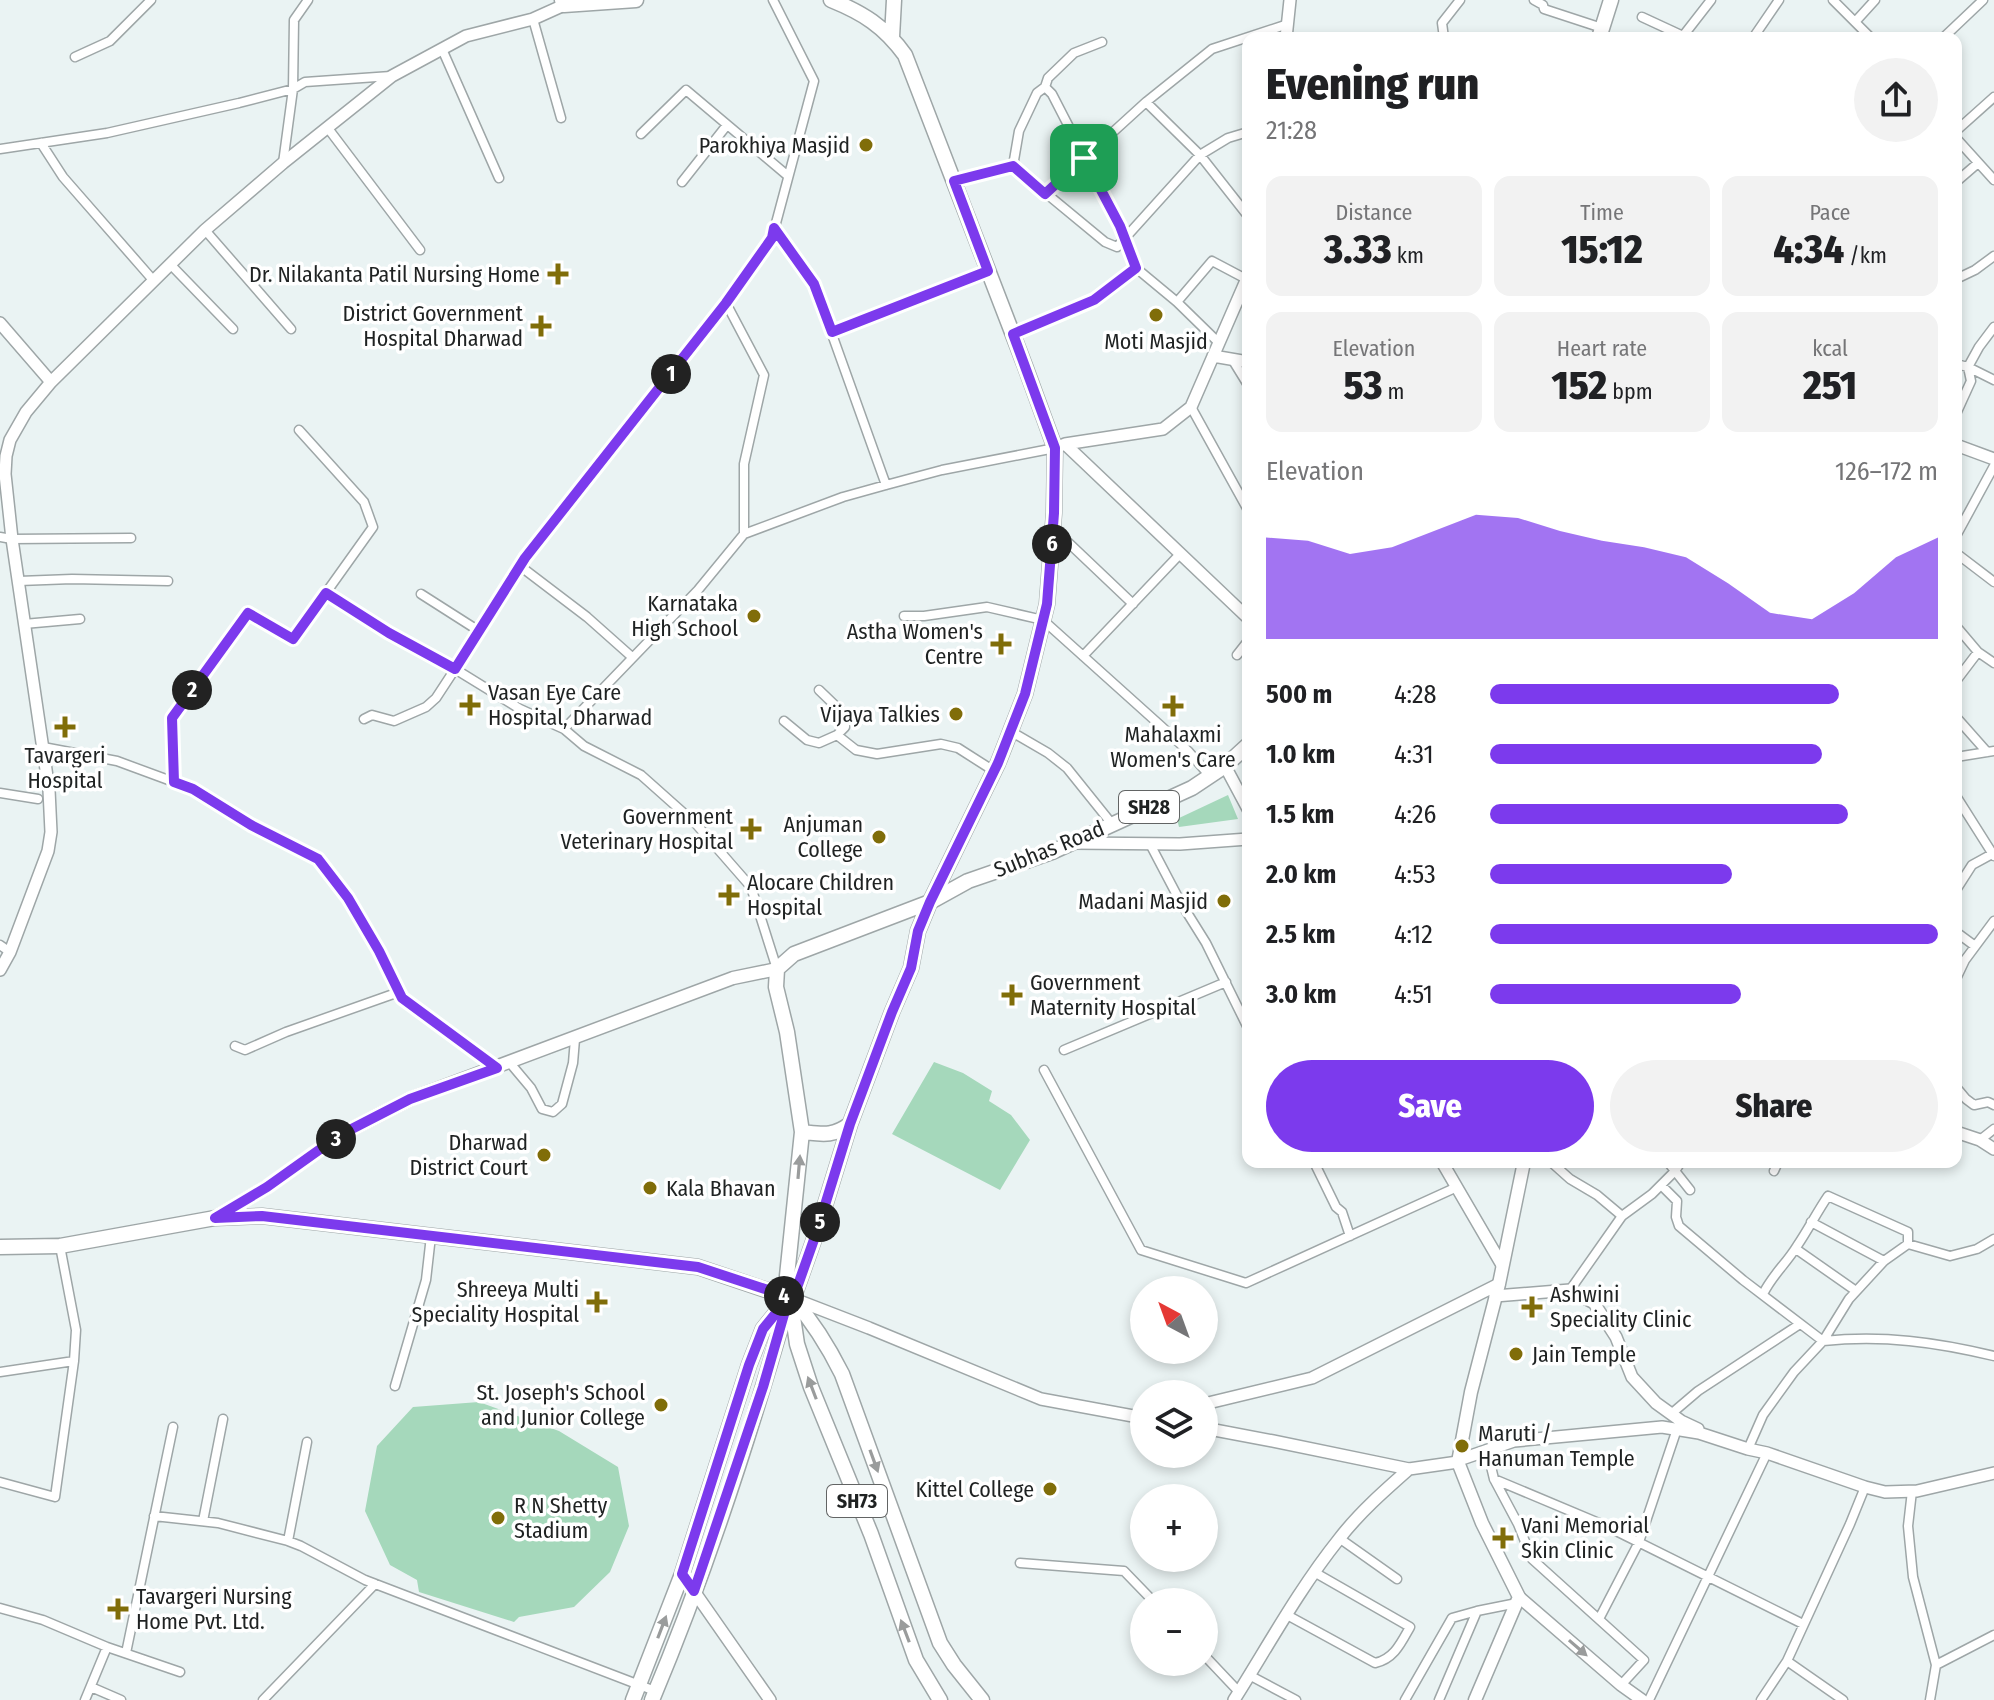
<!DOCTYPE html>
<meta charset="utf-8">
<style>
:root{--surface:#fff;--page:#f2f2f2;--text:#202124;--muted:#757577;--accent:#7c3aed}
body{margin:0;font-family:"Fira Sans Condensed",sans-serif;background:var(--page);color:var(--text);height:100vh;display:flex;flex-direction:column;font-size:30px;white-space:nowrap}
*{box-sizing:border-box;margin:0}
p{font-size:26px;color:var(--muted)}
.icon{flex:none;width:44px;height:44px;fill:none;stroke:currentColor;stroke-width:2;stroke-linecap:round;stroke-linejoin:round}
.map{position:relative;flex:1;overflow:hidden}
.details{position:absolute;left:1242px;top:32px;width:720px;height:1136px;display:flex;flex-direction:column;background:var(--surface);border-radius:16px;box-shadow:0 4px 12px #0003}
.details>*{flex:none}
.needle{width:52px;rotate:319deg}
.tools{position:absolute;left:1130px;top:1276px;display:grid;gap:16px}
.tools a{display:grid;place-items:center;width:88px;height:88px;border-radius:50%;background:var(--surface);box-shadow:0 4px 12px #0003;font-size:40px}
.pin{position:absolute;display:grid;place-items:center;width:68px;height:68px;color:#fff;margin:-34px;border-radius:16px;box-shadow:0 4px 12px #0006}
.km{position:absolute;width:40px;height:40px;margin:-20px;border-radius:50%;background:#222;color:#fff;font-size:22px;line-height:40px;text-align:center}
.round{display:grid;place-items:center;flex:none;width:84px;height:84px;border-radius:42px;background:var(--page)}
.overview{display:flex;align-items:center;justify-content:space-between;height:136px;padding:0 24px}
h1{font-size:44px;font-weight:800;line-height:60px}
.figures{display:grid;grid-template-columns:repeat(3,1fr);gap:12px;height:136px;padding:8px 24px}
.figures div{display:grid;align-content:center;border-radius:16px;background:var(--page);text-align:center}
.figures b{font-size:40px;font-weight:800}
.figures small{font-size:22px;font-weight:400}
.figures p{font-size:22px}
.chart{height:224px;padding:16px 24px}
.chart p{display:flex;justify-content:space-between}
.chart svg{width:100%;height:144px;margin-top:8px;fill:var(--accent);opacity:.7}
.action{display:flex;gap:16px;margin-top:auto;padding:16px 24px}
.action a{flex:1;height:92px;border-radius:48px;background:var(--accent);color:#fff;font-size:32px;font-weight:800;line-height:92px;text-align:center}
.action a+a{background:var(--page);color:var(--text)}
ul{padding:0 24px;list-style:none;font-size:26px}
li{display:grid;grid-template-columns:128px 96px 1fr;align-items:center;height:60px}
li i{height:20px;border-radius:10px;background:var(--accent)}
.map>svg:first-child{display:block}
</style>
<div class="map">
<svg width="1994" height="1700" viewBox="0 0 1994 1700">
<rect width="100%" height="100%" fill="#eaf3f3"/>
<path fill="#a5d8bb" d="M1228,795L1238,819L1179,827L1177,819Z
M934,1062L963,1073L992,1091L989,1101L1011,1115L1030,1140L1000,1190L892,1134Z
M479,1402L559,1431L618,1467L629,1526L610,1572L574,1607L519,1617L514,1622L419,1592L417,1580L390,1565L365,1511L377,1446L413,1407Z"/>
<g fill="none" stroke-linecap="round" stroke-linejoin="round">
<g stroke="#9ea6a7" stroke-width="11">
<path id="minor" d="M773,0L814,81L772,238L726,303L525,558L455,669L520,709L564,729L584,746L641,775L696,824L751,887L777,969
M1534,0L1543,5L1544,9L1602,28
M1833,0L1871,38
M1642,17L1683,36L1711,0
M533,19L561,118
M1855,22L1875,0
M1444,38L1442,23L1460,0
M1753,38L1779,0
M1943,38L1983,0
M442,49L499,178
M75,57L110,41L151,0
M1045,87L1052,94L1120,226L1136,268L1177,302L1219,343
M1146,102L1212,49L1288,24
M327,127L420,250
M1956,131L1994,97
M641,134L686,90L788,176
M1956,138L1994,180
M41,143L63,177L153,280
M0,149L107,133L239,103L293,89L305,82L391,76
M283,163L293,89L294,20L308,0
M1013,166L1105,242L1117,247L1200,155L1228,138L1248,132
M1013,166L1019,131L1037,93L1045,87L1048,78L1074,53L1102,42
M954,181L1013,166
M682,182L727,125
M1956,182L1978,163
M1045,194L1146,102L1200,155L1248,216
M774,228L814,284L886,485
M205,230L291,329
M170,264L233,329
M1956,279L1975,270L1994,256
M1177,302L1212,261L1248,280
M726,303L764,375L744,464V534
M832,332L988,271
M1013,334L1094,300L1136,268
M1232,359L1248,385
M1956,364L1968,367L1994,380
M1191,407L1248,510
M1956,414L1971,381L1968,367L1979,347L1994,327
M1053,528L1133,604
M1956,536L1994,466
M0,537L12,539L131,538
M1956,553L1994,582
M520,566L587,617L632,657
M19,581L72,579L168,581
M326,593L389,633L455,669L436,698L426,707L394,721L372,715L364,719
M421,594L479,631
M904,616H924L987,607L1043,620L1161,726L1188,751L1210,776
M24,624L80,619
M1956,626L1978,652L1994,663
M1237,655L1248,641
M1083,656L1180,554
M1956,681L1978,652
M819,690L846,716L845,727L837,735L856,750L877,754L941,744L958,748L994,771
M1956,717L1987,752
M784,721L807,740L819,743L837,735
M564,729L698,590L744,534L843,497L886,485L942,470L1055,448
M1010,731L1048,753L1067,768L1112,824
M43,747L117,761L193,789L251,825L318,859L348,898L379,951L402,998L496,1067
M1956,757L1994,751
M174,782L172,718L248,613L293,639L373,527L364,502L299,430
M0,793L38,799
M1956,796L1994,856
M1150,844L1181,903L1206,943L1248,1028
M1956,890L1972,865L1992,854
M1956,932L1975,946
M0,945L10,952
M1956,979L1965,960L1994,921
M235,1046L245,1050L286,1032L399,992
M1064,1050L1226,982
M510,1063L531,1088L542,1109L553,1112L562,1104L573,1063L575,1039
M1044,1070L1141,1250L1246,1283L1457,1187
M1956,1087L1966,1099L1974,1105L1988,1102L1994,1105
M1980,1140L1994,1129
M1314,1162L1336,1207L1342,1212L1350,1236
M1551,1162L1570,1179L1597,1195L1622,1216
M1668,1162L1690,1190
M1774,1171L1778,1162
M1661,1185L1677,1201L1676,1217L1679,1226L1743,1280L1823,1341C1884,1335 1935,1342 1994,1356
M1811,1222L1884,1261
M1796,1249L1856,1291
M1570,1290L1622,1216L1652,1194L1675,1171L1681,1162
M1763,1294C1773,1274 1786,1264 1797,1246C1808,1230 1817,1212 1828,1196L1908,1232V1244
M0,1372L74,1361
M395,1386L426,1280L431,1236
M1671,1414L1698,1391L1800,1324
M1748,1449L1763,1415L1794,1372L1823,1341L1849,1299L1884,1261L1908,1244L1950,1256L1977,1249L1994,1239
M1487,1450L1494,1479L1518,1524L1532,1559L1644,1660L1621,1685
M1494,1479L1606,1526L1803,1624
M0,1482L55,1497L74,1361L76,1330L60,1246
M1912,1491L1908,1526L1913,1577L1936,1665
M154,1516L218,1523L288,1541L301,1546L365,1580L655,1691
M203,1521L223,1419
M1339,1538L1397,1579
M288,1541L307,1442
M1020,1563L1124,1571L1154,1602
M0,1608L43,1620L107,1647L180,1672
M1287,1615L1375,1663C1394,1659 1401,1643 1410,1627L1314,1572
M1599,1619L1639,1542L1677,1429
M126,1653L173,1427
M1204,1655L1239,1692
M1787,1661L1843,1700
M1249,1675L1296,1700
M91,1687L121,1700
M85,1700L107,1647
M263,1700L375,1584
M1405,1700L1452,1618L1477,1611
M1439,1700L1477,1611L1517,1603
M1649,1700L1767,1453
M1761,1700L1787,1661L1850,1524L1865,1487
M1930,1700L1936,1665L1994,1635"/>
</g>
<g stroke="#9ea6a7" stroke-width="14">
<path id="tertiary" d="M1286,38L1290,0
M0,323L51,382
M1213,356L1248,362
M1065,444L1248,618
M1956,445L1994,459
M1055,448L1065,444L1163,429L1191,407L1248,276
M1225,766L1248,809
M1073,843L1180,844L1248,839
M0,970L10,952L48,851L51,832L49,790L12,539L5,474L6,456L10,440L26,412L51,382L205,230L283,163L392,76L466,36L533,19L564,5
M1956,1132L1980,1140L1994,1149
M1442,1162L1502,1265
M1495,1296L1570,1290L1594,1303L1616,1337L1632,1377L1656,1403L1681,1421L1698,1429
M794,1299L869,1328L1041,1399L1144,1418
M1204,1404L1312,1378L1499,1284
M1204,1428L1273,1441L1409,1469L1458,1462L1459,1460L1514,1441L1662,1427L1699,1433L1748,1449L1767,1453L1865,1487L1885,1492L1917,1491L1994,1473
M682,1574L770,1700
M1519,1597L1621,1685L1642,1700
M1234,1700C1268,1646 1299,1589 1339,1539C1359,1513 1384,1491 1409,1469"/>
</g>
<g stroke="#9ea6a7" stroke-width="15">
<path id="secondary" d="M215,1218L267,1187L340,1135L410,1099L733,978L777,969
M1475,1700L1519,1597L1482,1523L1458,1462L1471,1392L1499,1284L1524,1162"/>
</g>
<g stroke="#9ea6a7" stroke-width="17">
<path id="primary" d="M562,0L564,5L636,0
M831,0C863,13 884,26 905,55L1025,366L1055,448L1054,513L1047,604L1025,694L998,763L930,902L918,931L911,968L892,1012L850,1124L817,1231L793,1299C813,1322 828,1346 842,1374L940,1643L954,1665L982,1700
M892,37L894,0
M1599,38L1611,0
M802,1132C822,1134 833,1137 850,1124
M0,1247L60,1246L215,1218L262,1216L698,1267L793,1299
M633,1700L682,1574L749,1365L763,1329L789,1297
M652,1700C706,1572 749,1439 787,1305
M940,1700L916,1660L871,1534L811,1387L797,1344L787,1276L802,1132L787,1032L776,987L777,969L794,954L930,902L968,881L1052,852L1192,788L1225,766L1248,745"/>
</g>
<use href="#minor" stroke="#fff" stroke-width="8"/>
<use href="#tertiary" stroke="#fff" stroke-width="11"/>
<use href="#secondary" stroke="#fff" stroke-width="12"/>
<use href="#primary" stroke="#fff" stroke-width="14"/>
</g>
<defs><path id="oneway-solid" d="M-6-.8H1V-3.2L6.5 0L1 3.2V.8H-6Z" transform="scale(2)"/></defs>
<g fill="#9a9c9c">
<use href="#oneway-solid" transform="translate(799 1167) rotate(-85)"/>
<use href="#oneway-solid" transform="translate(812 1388) rotate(-111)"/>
<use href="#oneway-solid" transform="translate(874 1461) rotate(70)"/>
<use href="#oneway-solid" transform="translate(662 1627) rotate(-69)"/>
<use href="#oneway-solid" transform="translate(905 1631) rotate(-111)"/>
<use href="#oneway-solid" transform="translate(1578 1648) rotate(41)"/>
</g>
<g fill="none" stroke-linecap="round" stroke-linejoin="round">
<g stroke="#fff" stroke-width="16">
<path id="route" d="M1084,158L1045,194L1013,166L954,181L988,271L832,332L814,284L774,228L772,238L726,303L525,558L455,669L389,633L326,593L293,639L248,613L172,718L174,782L193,789L251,825L318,859L348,898L379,951L402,998L497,1068L410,1099L340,1135L267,1187L215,1218L262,1216L698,1267L789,1297L763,1387L694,1591L682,1574L749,1365L763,1329L789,1297L793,1299L817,1231L850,1124L892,1012L911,968L918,931L930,902L998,763L1025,694L1047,604L1054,513L1055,448L1013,334L1094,300L1136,268L1120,226L1084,158"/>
</g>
<use href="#route" stroke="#7c3aed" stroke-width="10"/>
</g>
<g fill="#806d09" stroke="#fff" stroke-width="3">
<circle cx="866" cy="145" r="8"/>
<path d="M554 262h8v8h8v8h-8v8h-8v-8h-8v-8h8z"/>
<circle cx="1156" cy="315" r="8"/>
<path d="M537 314h8v8h8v8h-8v8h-8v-8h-8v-8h8z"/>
<circle cx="754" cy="616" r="8"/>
<path d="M997 632h8v8h8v8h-8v8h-8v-8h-8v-8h8z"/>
<path d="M466 693h8v8h8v8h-8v8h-8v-8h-8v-8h8z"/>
<path d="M1169 694h8v8h8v8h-8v8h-8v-8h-8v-8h8z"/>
<circle cx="956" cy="714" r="8"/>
<path d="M61 715h8v8h8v8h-8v8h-8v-8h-8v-8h8z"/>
<path d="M747 817h8v8h8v8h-8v8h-8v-8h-8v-8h8z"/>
<circle cx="879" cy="837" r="8"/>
<path d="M725 883h8v8h8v8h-8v8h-8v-8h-8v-8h8z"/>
<circle cx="1224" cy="901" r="8"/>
<path d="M1008 983h8v8h8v8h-8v8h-8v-8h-8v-8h8z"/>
<circle cx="544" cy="1155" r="8"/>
<circle cx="650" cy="1188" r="8"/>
<path d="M593 1290h8v8h8v8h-8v8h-8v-8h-8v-8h8z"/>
<path d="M1528 1295h8v8h8v8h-8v8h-8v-8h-8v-8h8z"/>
<circle cx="1516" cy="1354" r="8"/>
<circle cx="661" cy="1405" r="8"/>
<circle cx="1462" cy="1446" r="8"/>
<circle cx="1050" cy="1489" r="8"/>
<circle cx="498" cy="1518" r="8"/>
<path d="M1499 1526h8v8h8v8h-8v8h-8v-8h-8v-8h8z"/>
<path d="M114 1597h8v8h8v8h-8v8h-8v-8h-8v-8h8z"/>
</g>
<g text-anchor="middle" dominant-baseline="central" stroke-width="7" stroke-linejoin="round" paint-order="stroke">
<g fill="#fff" stroke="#626464" stroke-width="2">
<rect x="1119" y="791" width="60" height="32" rx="6"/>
<rect x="827" y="1485" width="60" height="32" rx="6"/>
</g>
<g font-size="20" font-weight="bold" fill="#1f2222">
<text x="1149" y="807">SH28</text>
<text x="857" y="1501">SH73</text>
</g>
<g font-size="22" fill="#1f2222" stroke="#fff" text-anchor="end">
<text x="850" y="145">Parokhiya Masjid</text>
<text x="540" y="274">Dr. Nilakanta Patil Nursing Home</text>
<text x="523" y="313">District Government<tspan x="523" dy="25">Hospital Dharwad</tspan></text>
<text x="1156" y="341" text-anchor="middle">Moti Masjid</text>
<text x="738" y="603">Karnataka<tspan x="738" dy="25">High School</tspan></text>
<text x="983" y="631">Astha Women's<tspan x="983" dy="25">Centre</tspan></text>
<text x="488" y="692" text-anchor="start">Vasan Eye Care<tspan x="488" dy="25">Hospital, Dharwad</tspan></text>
<text x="940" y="714">Vijaya Talkies</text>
<text x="1173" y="734" text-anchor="middle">Mahalaxmi<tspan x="1173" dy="25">Women's Care</tspan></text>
<text x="65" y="755" text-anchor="middle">Tavargeri<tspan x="65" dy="25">Hospital</tspan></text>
<text x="733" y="816">Government<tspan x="733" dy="25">Veterinary Hospital</tspan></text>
<text x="863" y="824">Anjuman<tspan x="863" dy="25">College</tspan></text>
<text x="747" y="882" text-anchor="start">Alocare Children<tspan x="747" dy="25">Hospital</tspan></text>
<text x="1208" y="901">Madani Masjid</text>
<text x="1030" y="982" text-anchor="start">Government<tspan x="1030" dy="25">Maternity Hospital</tspan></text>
<text x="528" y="1142">Dharwad<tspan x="528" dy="25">District Court</tspan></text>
<text x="666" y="1188" text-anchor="start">Kala Bhavan</text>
<text x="579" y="1289">Shreeya Multi<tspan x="579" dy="25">Speciality Hospital</tspan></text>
<text x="1550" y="1294" text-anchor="start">Ashwini<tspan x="1550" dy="25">Speciality Clinic</tspan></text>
<text x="1532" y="1354" text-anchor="start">Jain Temple</text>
<text x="645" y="1392">St. Joseph's School<tspan x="645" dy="25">and Junior College</tspan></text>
<text x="1478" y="1433" text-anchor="start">Maruti /<tspan x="1478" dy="25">Hanuman Temple</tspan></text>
<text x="1034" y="1489">Kittel College</text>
<text x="514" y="1505" text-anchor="start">R N Shetty<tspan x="514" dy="25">Stadium</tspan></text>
<text x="1521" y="1525" text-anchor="start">Vani Memorial<tspan x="1521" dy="25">Skin Clinic</tspan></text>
<text x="136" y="1596" text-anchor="start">Tavargeri Nursing<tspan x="136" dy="25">Home Pvt. Ltd.</tspan></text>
</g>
<g font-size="22" fill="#1f2222" stroke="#fff">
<text transform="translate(1049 849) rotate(-22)">Subhas Road</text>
</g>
</g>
</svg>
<div class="tools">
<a><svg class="needle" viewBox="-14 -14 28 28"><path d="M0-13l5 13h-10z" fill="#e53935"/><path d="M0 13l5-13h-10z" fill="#757577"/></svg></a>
<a><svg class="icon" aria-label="layers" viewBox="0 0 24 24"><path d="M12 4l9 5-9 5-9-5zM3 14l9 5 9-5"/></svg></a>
<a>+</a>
<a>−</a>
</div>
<div class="pin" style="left:1084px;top:158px;background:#1e9e55"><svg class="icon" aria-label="arrive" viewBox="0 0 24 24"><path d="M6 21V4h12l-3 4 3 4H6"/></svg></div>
<b class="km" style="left:671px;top:374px">1</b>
<b class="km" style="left:192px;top:690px">2</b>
<b class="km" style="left:336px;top:1139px">3</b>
<b class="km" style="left:784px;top:1296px">4</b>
<b class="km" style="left:820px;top:1222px">5</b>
<b class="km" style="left:1052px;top:544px">6</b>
<section class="details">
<div class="overview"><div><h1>Evening run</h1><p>21:28</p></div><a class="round"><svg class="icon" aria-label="share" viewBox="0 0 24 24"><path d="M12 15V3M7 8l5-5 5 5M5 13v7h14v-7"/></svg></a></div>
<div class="figures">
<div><p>Distance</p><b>3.33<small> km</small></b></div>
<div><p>Time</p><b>15:12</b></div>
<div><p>Pace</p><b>4:34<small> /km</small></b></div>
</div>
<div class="figures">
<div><p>Elevation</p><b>53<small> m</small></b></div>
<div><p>Heart rate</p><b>152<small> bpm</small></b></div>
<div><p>kcal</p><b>251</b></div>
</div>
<div class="chart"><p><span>Elevation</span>126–172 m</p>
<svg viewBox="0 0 160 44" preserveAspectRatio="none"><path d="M0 44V13L10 14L20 18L30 16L40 11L50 6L60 7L70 11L80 14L90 16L100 19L110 27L120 36L130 38L140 30L150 19L160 13V44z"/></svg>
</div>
<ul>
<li><b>500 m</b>4:28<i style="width:78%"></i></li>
<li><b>1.0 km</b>4:31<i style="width:74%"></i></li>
<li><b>1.5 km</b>4:26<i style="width:80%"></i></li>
<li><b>2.0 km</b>4:53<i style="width:54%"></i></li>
<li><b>2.5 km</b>4:12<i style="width:100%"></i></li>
<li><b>3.0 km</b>4:51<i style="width:56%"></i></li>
</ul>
<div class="action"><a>Save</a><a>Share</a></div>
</section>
</div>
